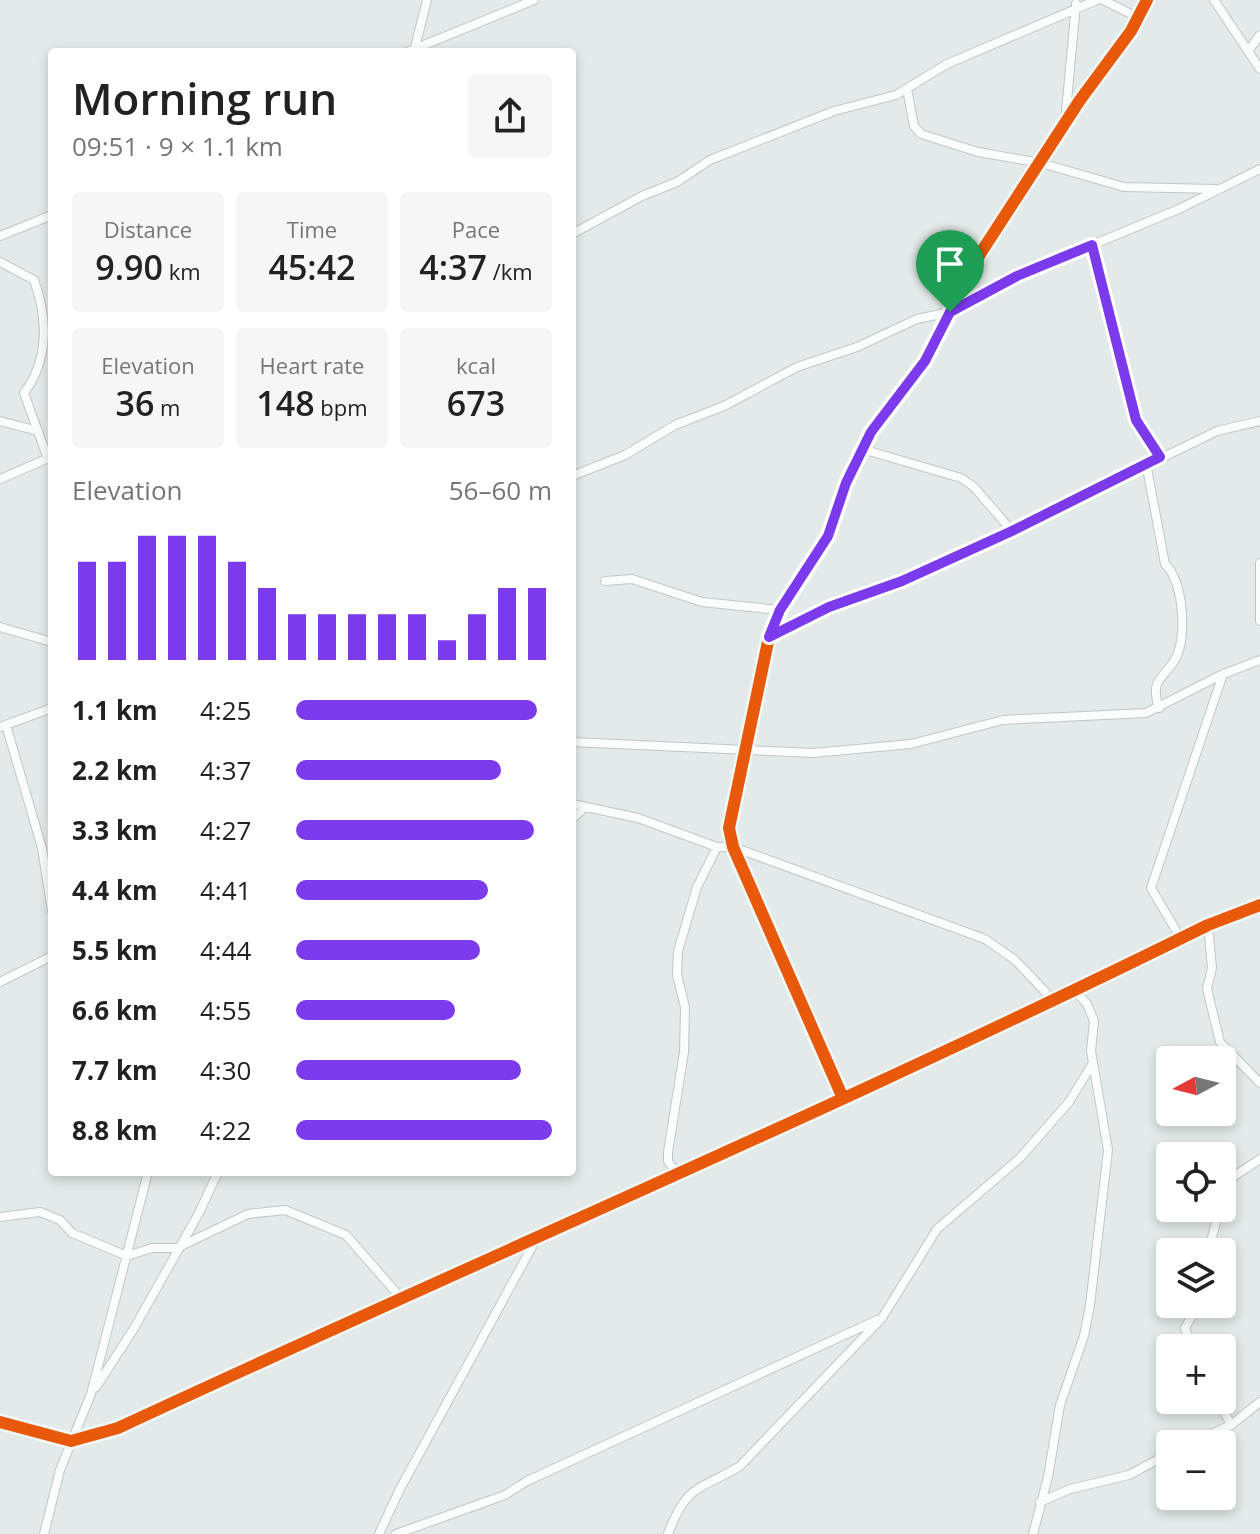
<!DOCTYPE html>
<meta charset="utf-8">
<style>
:root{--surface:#fff;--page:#f6f6f6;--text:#222;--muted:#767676;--accent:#7c3aed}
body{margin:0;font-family:"Open Sans",sans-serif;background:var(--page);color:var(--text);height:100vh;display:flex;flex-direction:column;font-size:30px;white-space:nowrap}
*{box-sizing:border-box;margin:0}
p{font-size:26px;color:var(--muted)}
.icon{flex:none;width:44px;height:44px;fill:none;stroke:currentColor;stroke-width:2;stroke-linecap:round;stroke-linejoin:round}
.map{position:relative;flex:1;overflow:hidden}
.details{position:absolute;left:48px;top:48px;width:528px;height:1128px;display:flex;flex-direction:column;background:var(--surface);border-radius:8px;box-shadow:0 4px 12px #0003}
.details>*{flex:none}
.needle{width:52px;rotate:263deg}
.controls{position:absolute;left:1156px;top:1046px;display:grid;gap:16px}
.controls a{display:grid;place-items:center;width:80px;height:80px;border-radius:8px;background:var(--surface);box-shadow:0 4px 12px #0003;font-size:40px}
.pin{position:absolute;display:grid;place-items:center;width:68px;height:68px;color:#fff;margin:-82px -34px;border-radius:50% 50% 50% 0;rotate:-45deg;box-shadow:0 0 8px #0007}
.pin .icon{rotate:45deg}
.round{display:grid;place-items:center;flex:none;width:84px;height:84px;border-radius:8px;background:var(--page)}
.overview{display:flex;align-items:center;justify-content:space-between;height:136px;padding:0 24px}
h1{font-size:44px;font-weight:600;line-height:60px}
.figures{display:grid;grid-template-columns:repeat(3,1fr);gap:12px;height:136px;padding:8px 24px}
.figures div{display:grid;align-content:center;border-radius:8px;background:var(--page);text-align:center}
.figures b{font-size:34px;font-weight:600}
.figures small{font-size:22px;font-weight:400}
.figures p{font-size:22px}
.chart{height:224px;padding:16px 24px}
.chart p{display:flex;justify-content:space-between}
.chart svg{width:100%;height:144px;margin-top:8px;stroke:var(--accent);stroke-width:6}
ul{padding:0 24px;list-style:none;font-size:26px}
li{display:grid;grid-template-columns:128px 96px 1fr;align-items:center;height:60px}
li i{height:20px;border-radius:10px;background:var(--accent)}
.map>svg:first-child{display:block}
</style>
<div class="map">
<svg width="1260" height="1534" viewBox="0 0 1260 1534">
<rect width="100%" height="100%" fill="#e4eae9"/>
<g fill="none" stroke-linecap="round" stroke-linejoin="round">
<g stroke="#c1c7c6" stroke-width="10">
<path id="minor" d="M1103,0L1139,18
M1214,0L1260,69
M414,51L427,0
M1248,51L1260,35
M407,52L534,0
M907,89L914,126L921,134L978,152L1041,163L1124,187L1217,189
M1065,122L1076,4
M572,234L642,196L677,182L710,160L834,111L896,95L947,64L1097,0
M0,236L52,215
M1092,245L1136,420L1160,457
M0,262L34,280C48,318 49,360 24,393L48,459
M0,421L38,431
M862,449L961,478L974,487L1012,531
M1146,463L1165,564C1183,581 1186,630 1178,653C1168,679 1148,675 1159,708
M572,476L625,455L675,425L724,406L797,367L857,347L917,319L950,312L1017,276L1179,209L1260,169
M0,479L51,457
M1260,563V621
M605,581L632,579L702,602L780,610
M0,627L52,642
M769,637L829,607L902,581L1012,531L1217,431L1260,421
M6,725L42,848L52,911
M0,727L52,708
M572,742L813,753L911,744L1003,720L1146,713L1221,675L1260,660
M572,804L638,818L717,847H733L985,939L1015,960L1054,1001
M572,819L585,807
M1208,925L1212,968L1207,989L1220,1042L1260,1083
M1181,939L1151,888L1223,674
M0,982L52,956
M842,1096L733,847L729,828L769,637L780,610L828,536L846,483L871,432L925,361L980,254L1080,100L1131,31L1147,0
M679,1176L668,1161V1152L684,1052L685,1007L677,975L678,951L697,887L717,847
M1222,1203L1233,1177L1260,1159
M0,1217L40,1212L60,1220L72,1233L127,1256L152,1248H177L248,1214L285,1210L346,1235L401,1298
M1208,1252L1220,1208
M1192,1348L1185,1328L1199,1304
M96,1387L133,1330L199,1213L218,1172
M1218,1400L1231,1425
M0,1422L71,1441L118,1428C481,1259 849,1103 1208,925L1260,905
M1189,1444L1231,1425L1260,1402
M1040,1502L1070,1489L1129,1475L1170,1453
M44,1534L60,1470L91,1394L148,1172
M379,1534L400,1489L539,1234
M396,1534L505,1495L527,1481L877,1320
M668,1534C687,1483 699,1491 740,1466L882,1318L937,1229L1020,1158L1069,1102L1093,1063
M1033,1534L1048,1477L1060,1405L1084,1336L1090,1305L1108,1150L1091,1051L1094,1021L1087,1004L1075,991"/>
</g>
<use href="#minor" stroke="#fbfcfc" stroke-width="8"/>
<g stroke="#f1f9f7" stroke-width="17">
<path id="cycleway" d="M842,1096L733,847L729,828L769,637L780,610L828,536L846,483L871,432L925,361L980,254L1080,100L1131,31L1147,0
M0,1422L71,1441L118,1428C481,1259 849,1103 1208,925L1260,905"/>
</g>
<use href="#cycleway" stroke="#e8590c" stroke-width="12"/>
</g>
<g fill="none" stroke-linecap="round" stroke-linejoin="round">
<g stroke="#fff" stroke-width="16">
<path id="route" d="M1092,245L1136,420L1160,457L1012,531L902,581L829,607L769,637L780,610L828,536L846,483L871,432L925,361L950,312L1017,276Z"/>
</g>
<use href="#route" stroke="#7c3aed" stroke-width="10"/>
</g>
</svg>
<div class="controls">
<a><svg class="needle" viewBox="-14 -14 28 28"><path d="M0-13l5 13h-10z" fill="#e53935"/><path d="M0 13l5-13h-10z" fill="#767676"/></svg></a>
<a><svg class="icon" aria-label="locate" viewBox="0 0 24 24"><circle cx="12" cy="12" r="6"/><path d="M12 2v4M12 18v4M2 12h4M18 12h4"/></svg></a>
<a><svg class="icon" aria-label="layers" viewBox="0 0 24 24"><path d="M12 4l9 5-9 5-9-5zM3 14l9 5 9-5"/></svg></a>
<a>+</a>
<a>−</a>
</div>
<div class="pin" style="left:950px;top:312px;background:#1e9e55"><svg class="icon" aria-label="arrive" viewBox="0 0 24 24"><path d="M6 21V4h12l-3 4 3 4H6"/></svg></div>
<section class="details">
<div class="overview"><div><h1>Morning run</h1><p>09:51 · 9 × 1.1 km</p></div><a class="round"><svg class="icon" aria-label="share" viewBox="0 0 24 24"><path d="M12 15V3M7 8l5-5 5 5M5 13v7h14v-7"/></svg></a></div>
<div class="figures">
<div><p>Distance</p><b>9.90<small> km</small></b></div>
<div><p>Time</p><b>45:42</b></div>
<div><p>Pace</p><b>4:37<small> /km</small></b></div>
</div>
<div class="figures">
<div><p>Elevation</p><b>36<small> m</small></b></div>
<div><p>Heart rate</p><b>148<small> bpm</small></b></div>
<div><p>kcal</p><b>673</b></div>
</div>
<div class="chart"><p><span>Elevation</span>56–60 m</p>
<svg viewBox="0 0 160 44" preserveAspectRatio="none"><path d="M5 44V14M15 44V14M25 44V6M35 44V6M45 44V6M55 44V14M65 44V22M75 44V30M85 44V30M95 44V30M105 44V30M115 44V30M125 44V38M135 44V30M145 44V22M155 44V22"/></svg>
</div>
<ul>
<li><b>1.1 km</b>4:25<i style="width:94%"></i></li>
<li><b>2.2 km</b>4:37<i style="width:80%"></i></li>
<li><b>3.3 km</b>4:27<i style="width:93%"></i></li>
<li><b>4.4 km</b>4:41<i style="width:75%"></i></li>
<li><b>5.5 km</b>4:44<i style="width:72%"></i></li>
<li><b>6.6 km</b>4:55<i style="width:62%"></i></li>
<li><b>7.7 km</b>4:30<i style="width:88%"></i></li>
<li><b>8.8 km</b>4:22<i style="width:100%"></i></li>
</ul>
</section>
</div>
